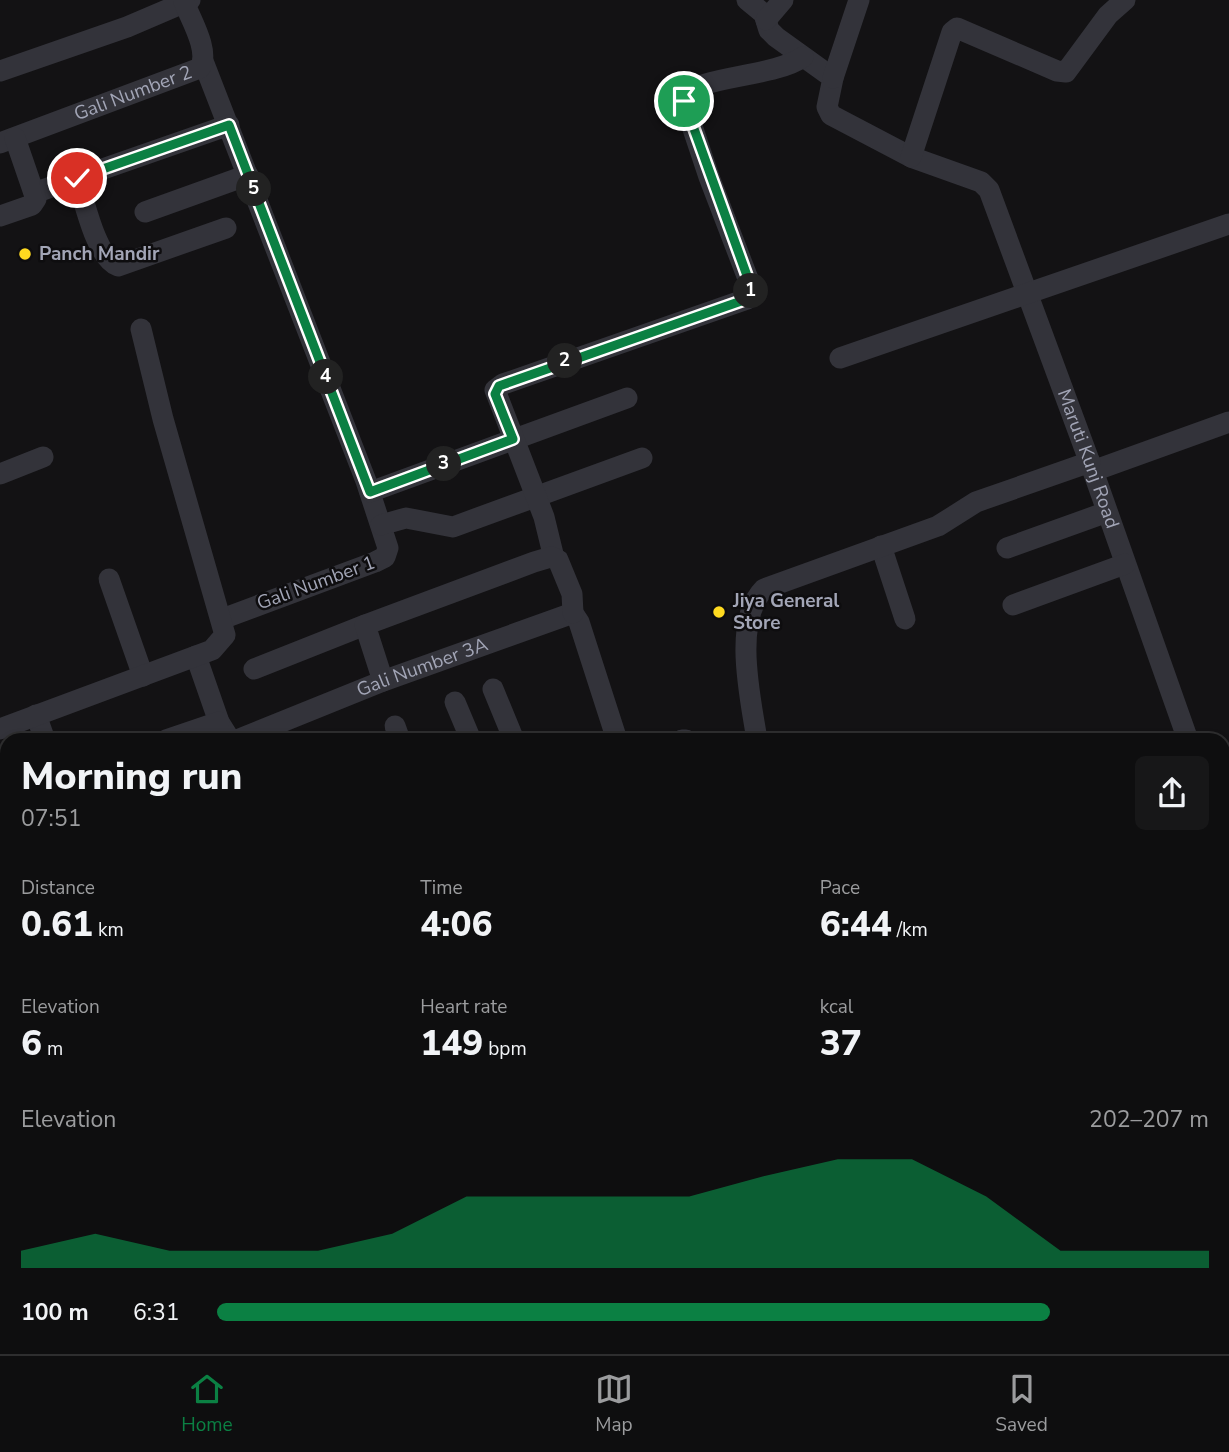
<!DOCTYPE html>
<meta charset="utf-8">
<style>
:root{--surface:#0e0e0f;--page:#171718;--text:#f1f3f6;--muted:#9b9c9e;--line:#2e2e2f;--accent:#0b8043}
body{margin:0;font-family:"Nunito Sans",sans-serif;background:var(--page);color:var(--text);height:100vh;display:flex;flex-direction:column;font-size:26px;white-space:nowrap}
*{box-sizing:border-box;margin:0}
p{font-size:23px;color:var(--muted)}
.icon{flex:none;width:38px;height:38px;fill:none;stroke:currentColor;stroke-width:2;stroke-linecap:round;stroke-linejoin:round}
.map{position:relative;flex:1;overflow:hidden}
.drawer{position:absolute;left:0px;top:733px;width:1230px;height:621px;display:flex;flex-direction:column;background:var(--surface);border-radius:21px 21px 0 0;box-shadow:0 4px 10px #0003,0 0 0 2px var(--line)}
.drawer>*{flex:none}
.pin{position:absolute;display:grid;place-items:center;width:60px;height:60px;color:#fff;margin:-30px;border:4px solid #fff;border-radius:50%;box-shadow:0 2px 7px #0007}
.km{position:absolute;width:35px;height:35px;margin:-18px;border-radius:50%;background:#222;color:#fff;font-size:19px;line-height:35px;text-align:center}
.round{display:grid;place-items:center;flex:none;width:74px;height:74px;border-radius:10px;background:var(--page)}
.overview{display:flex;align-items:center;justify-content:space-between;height:119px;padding:0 21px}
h1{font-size:38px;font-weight:800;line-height:52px}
.metrics{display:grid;grid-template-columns:repeat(3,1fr);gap:10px;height:119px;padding:7px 21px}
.metrics div{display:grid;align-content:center}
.metrics b{font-size:35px;font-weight:800}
.metrics small{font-size:19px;font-weight:400}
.metrics p{font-size:19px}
.chart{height:196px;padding:14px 21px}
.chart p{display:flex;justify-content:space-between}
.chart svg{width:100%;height:126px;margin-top:7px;fill:var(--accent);opacity:.7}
ul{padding:0 21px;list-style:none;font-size:23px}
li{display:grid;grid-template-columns:112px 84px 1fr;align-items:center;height:52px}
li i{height:18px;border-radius:9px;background:var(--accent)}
.tab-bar{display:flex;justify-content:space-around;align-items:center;height:98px;border-top:2px solid var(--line);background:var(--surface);font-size:19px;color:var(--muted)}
.tab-bar a{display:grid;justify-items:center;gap:4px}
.tab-bar .active{color:var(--accent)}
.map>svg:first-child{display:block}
</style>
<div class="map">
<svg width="1229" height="1354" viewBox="0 0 1229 1354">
<rect width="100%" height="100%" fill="#131214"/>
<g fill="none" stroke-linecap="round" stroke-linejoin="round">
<g stroke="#33333a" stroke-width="21">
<path id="s1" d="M747,0L764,14L769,30L776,37L833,78L827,107L831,115L911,157L981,182L989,190L1093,471L1188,740"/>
<path d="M766,20L783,0"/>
<path d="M203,61L366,481L388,548L385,557L375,562L222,619"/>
<path d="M0,71L127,27L190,0"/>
<path d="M833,78L859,0"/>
<path id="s2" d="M0,143L200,68C210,51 191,20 184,2"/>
<path d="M911,157L952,32L957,28L1057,71L1066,72L1108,15L1125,0"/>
<path d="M77,178C84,200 96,258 118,266L226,228"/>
<path d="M34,193L229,125"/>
<path d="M145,212L248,175"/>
<path d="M0,216L32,205L36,199L15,138"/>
<path d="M840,358L1229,224"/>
<path d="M1093,471L1229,422"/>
<path d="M0,474L43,457"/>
<path d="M370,492L627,398"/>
<path d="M381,525L406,518L453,527L642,458"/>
<path d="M881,546L905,619"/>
<path d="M1007,548L1107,512"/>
<path d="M554,558L544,517L495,390L503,384L747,299L751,294L750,284L709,177L682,96C700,76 774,77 803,57"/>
<path d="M109,579L143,676"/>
<path d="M1013,605L1125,564"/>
<path id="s3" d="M196,656L219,722L229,738L237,740L383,681L573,613L579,622L617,740"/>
<path d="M254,669L365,625"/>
<path d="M383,681L365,625L534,562L551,557L558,560L572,594L573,613"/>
<path d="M493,689L514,740"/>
<path d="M455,702L471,740"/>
<path d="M36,715L45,740"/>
<path d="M395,726L400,740"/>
<path d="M0,729L212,650L225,635L163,419L141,329"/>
<path d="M166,740L219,722"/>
<path d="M682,740H686"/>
<path d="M757,740C751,700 732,621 764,589L938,526L976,502L1090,462"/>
<path d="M0,818L7,837"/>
<path d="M1223,843L1229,859"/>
<path d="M1223,970L1229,968"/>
<path d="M0,987L7,985"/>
<path d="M1223,1036L1229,1034"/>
<path d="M0,1087L7,1105"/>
<path d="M0,1129L7,1148"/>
<path d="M1223,1190L1229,1188"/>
<path d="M0,1261L7,1282"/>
<path d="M29,1348L31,1354"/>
<path d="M108,1348L111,1354"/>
<path d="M213,1348L216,1354"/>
<path d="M307,1348L309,1354"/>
<path d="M369,1348L371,1354"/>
<path d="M576,1348L579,1354"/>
<path d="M657,1348L660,1354"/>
<path d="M727,1348L729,1354"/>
<path d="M803,1348L805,1354"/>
<path d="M880,1348L883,1354"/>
<path d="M947,1348L950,1354"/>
<path d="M1014,1348L1017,1354"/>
<path d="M1088,1348L1091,1354"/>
<path d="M1161,1348L1164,1354"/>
<path d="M760,1354L779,1348"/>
</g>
</g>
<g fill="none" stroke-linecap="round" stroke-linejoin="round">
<g stroke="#fff" stroke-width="14">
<path id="route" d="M77,178L229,125L370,492L513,439L495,394L499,386L747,299L751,294L750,284L684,101"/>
</g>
<use href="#route" stroke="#0b8043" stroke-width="9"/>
</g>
<g fill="#ffda20" stroke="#0e0d0f" stroke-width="2.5">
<circle cx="25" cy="254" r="7"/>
<circle cx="719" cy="612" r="7"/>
</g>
<g text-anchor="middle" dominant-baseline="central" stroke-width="5" stroke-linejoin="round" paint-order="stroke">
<g font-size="19" fill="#a2a5b6" stroke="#0e0d0f">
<text stroke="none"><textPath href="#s2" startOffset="142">Gali Number 2</textPath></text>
<text stroke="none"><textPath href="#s1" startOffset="620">Maruti Kunj Road</textPath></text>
<text transform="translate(316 583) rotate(-20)">Gali Number 1</text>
<text stroke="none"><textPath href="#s3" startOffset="296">Gali Number 3A</textPath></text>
</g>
<g font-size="19" font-weight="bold" fill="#a2a5b6" stroke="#0e0d0f" text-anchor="start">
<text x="39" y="254">Panch Mandir</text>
<text x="733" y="601">Jiya General<tspan x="733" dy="22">Store</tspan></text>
</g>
</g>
</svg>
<div class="pin" style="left:684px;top:101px;background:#1e9e55"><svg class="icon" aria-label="arrive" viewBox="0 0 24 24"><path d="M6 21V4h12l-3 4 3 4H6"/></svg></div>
<div class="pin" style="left:77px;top:178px;background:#d93025"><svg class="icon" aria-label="check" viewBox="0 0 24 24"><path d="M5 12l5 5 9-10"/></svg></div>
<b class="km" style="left:751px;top:291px">1</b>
<b class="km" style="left:565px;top:361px">2</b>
<b class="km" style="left:444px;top:464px">3</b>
<b class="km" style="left:326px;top:377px">4</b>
<b class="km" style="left:254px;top:189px">5</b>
<section class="drawer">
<div class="overview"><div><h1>Morning run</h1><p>07:51</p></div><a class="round"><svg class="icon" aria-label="share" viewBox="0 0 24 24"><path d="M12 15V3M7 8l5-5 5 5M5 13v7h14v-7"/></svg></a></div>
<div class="metrics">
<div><p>Distance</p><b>0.61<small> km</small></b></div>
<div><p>Time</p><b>4:06</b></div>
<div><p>Pace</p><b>6:44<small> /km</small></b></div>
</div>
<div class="metrics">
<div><p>Elevation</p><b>6<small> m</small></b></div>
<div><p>Heart rate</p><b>149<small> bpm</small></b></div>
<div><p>kcal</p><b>37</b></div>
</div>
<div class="chart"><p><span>Elevation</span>202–207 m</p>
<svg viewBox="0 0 160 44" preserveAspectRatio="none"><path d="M0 44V38L10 32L20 38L30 38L40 38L50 32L60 19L70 19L80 19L90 19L100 12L110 6L120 6L130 19L140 38L150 38L160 38V44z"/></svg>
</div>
<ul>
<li><b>100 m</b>6:31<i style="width:84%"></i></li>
</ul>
</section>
</div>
<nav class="tab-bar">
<a class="active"><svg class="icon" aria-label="home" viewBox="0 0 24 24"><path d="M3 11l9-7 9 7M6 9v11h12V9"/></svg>Home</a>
<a><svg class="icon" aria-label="map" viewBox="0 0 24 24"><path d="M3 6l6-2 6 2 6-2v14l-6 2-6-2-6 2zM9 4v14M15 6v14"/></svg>Map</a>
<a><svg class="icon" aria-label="saved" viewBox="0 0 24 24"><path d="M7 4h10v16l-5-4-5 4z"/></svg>Saved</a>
</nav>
